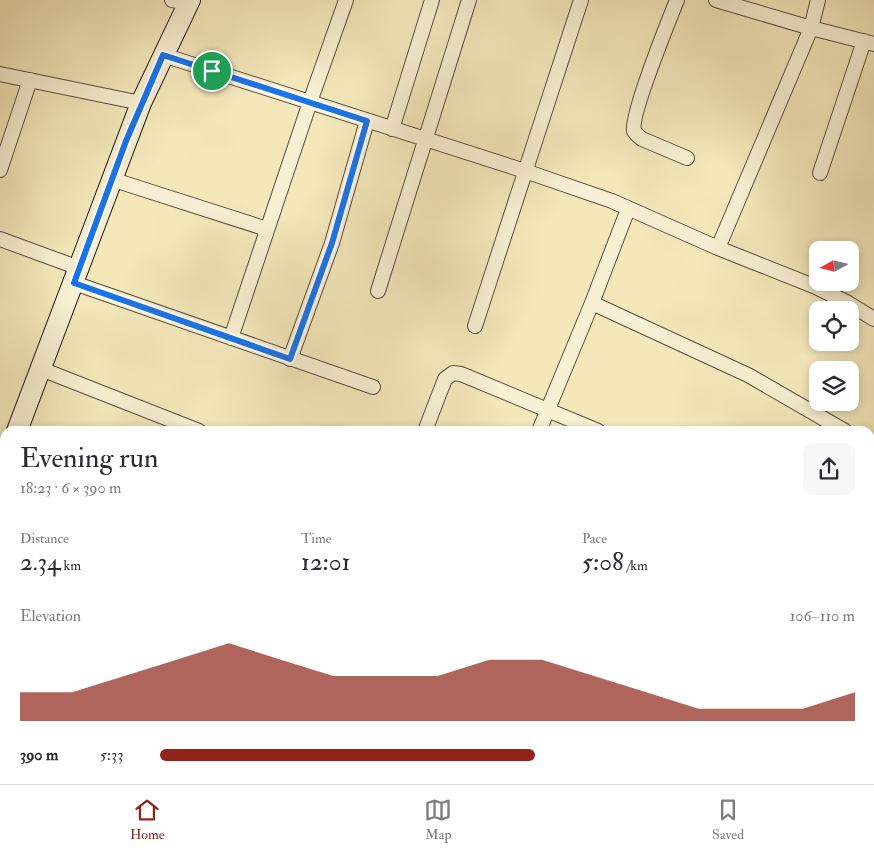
<!DOCTYPE html>
<meta charset="utf-8">
<style>
:root{--surface:#fff;--page:#f7f7f7;--text:#2b2b33;--muted:#7c7c81;--line:#e1e1e2;--accent:#8f2418}
body{margin:0;font-family:"IM FELL Double Pica",serif;background:var(--page);color:var(--text);height:100vh;display:flex;flex-direction:column;font-size:19px;white-space:nowrap}
*{box-sizing:border-box;margin:0}
p{font-size:16px;color:var(--muted)}
.icon{flex:none;width:28px;height:28px;fill:none;stroke:currentColor;stroke-width:2;stroke-linecap:round;stroke-linejoin:round}
.map{position:relative;flex:1;overflow:hidden}
.side{position:absolute;left:0px;top:426px;width:875px;height:359px;display:flex;flex-direction:column;background:var(--surface);border-radius:15px 15px 0 0;box-shadow:0 2px 8px #0003}
.side>*{flex:none}
.needle{width:32px;rotate:262deg}
.buttons{position:absolute;left:809px;top:241px;display:grid;gap:10px}
.buttons a{display:grid;place-items:center;width:50px;height:50px;border-radius:10px;background:var(--surface);box-shadow:0 2px 8px #0003;font-size:25px}
.pin{position:absolute;display:grid;place-items:center;width:42px;height:42px;color:#fff;margin:-21px;border:2px solid #fff;border-radius:50%;box-shadow:0 1px 5px #0007}
.round{display:grid;place-items:center;flex:none;width:52px;height:52px;border-radius:10px;background:var(--page)}
.headline{display:flex;align-items:center;justify-content:space-between;height:85px;padding:0 20px}
h1{font-size:28px;font-weight:600;line-height:38px}
.metrics{display:grid;grid-template-columns:repeat(3,1fr);gap:8px;height:85px;padding:5px 20px}
.metrics div{display:grid;align-content:center}
.metrics b{font-size:25px;font-weight:600}
.metrics small{font-size:14px;font-weight:400}
.metrics p{font-size:14px}
.chart{height:140px;padding:10px 20px}
.chart p{display:flex;justify-content:space-between}
.chart svg{width:100%;height:90px;margin-top:5px;fill:var(--accent);opacity:.7}
ul{padding:0 20px;list-style:none;font-size:16px}
li{display:grid;grid-template-columns:80px 60px 1fr;align-items:center;height:38px}
li i{height:12px;border-radius:6px;background:var(--accent)}
.menu{display:flex;justify-content:space-around;align-items:center;height:70px;border-top:1px solid var(--line);background:var(--surface);font-size:14px;color:var(--muted)}
.menu a{display:grid;justify-items:center;gap:2px}
.menu .selected{color:var(--accent)}
.map>svg:first-child{display:block}
</style>
<div class="map">
<svg width="874" height="784" viewBox="0 0 874 784">
<rect width="100%" height="100%" fill="#f4e8bb"/>
<filter id="stains"><feTurbulence type="fractalNoise" baseFrequency=".004" numOctaves="4"/><feColorMatrix values="0 0 0 0 .2 0 0 0 0 .09 0 0 0 0 .02 0 0 0 .5 -.17"/></filter>
<radialGradient id="worn" r=".72"><stop offset=".6" stop-color="#630" stop-opacity="0"/><stop offset="1" stop-color="#630" stop-opacity=".3"/></radialGradient>
<g fill="none" stroke-linecap="round" stroke-linejoin="round">
<g stroke="#5a4e3f" stroke-width="16">
<path id="street" d="M172,0L188,3
M677,0C669,20 630,116 634,131C636,134 639,137 642,139L687,158
M716,0L811,28L874,44
M163,55L525,171L612,201L718,248L816,287L848,303L874,319
M0,74L141,103
M392,129L432,0
M0,170L30,80
M820,173L864,41
M111,179L267,229
M0,239L79,268
M718,248L811,28L818,0
M74,283L373,387
M378,291L469,0
M592,303L748,375L845,431
M475,326L581,0
M231,338L310,102L346,0
M290,359L332,243L367,121
M41,369L199,431
M425,431L445,379L453,373L461,374L598,431
M539,431L592,303L628,209
M870,446L874,448
M870,502L874,496
M870,575L874,577
M870,774H874
M0,779L14,784
M103,784L105,780
M261,784L262,780
M313,784L315,780
M709,784L711,780"/>
</g>
<g stroke="#271b16" stroke-width="22">
<path id="secondary" d="M17,431L141,103L190,0
M0,473L5,461"/>
</g>
<use href="#street" stroke="#f8f0d3" stroke-width="14"/>
<use href="#secondary" stroke="#f8f0d3" stroke-width="20"/>
</g>
<g fill="none" stroke-linecap="round" stroke-linejoin="round">
<g stroke="#fff" stroke-width="10">
<path id="route" d="M163,55L367,121L332,243L290,359L74,283L126,141Z"/>
</g>
<use href="#route" stroke="#1a73e8" stroke-width="6"/>
</g>
<rect width="100%" height="100%" filter="url(#stains)"/>
<rect width="100%" height="100%" fill="url(#worn)"/>
</svg>
<div class="buttons">
<a><svg class="needle" viewBox="-14 -14 28 28"><path d="M0-13l5 13h-10z" fill="#e53935"/><path d="M0 13l5-13h-10z" fill="#7c7c81"/></svg></a>
<a><svg class="icon" aria-label="locate" viewBox="0 0 24 24"><circle cx="12" cy="12" r="6"/><path d="M12 2v4M12 18v4M2 12h4M18 12h4"/></svg></a>
<a><svg class="icon" aria-label="layers" viewBox="0 0 24 24"><path d="M12 4l9 5-9 5-9-5zM3 14l9 5 9-5"/></svg></a>
</div>
<div class="pin" style="left:212px;top:71px;background:#1e9e55"><svg class="icon" aria-label="arrive" viewBox="0 0 24 24"><path d="M6 21V4h12l-3 4 3 4H6"/></svg></div>
<section class="side">
<div class="headline"><div><h1>Evening run</h1><p>18:23 · 6 × 390 m</p></div><a class="round"><svg class="icon" aria-label="share" viewBox="0 0 24 24"><path d="M12 15V3M7 8l5-5 5 5M5 13v7h14v-7"/></svg></a></div>
<div class="metrics">
<div><p>Distance</p><b>2.34<small> km</small></b></div>
<div><p>Time</p><b>12:01</b></div>
<div><p>Pace</p><b>5:08<small> /km</small></b></div>
</div>
<div class="chart"><p><span>Elevation</span>106–110 m</p>
<svg viewBox="0 0 160 44" preserveAspectRatio="none"><path d="M0 44V30L10 30L20 22L30 14L40 6L50 14L60 22L70 22L80 22L90 14L100 14L110 22L120 30L130 38L140 38L150 38L160 30V44z"/></svg>
</div>
<ul>
<li><b>390 m</b>5:33<i style="width:54%"></i></li>
</ul>
</section>
</div>
<nav class="menu">
<a class="selected"><svg class="icon" aria-label="home" viewBox="0 0 24 24"><path d="M3 11l9-7 9 7M6 9v11h12V9"/></svg>Home</a>
<a><svg class="icon" aria-label="map" viewBox="0 0 24 24"><path d="M3 6l6-2 6 2 6-2v14l-6 2-6-2-6 2zM9 4v14M15 6v14"/></svg>Map</a>
<a><svg class="icon" aria-label="saved" viewBox="0 0 24 24"><path d="M7 4h10v16l-5-4-5 4z"/></svg>Saved</a>
</nav>
